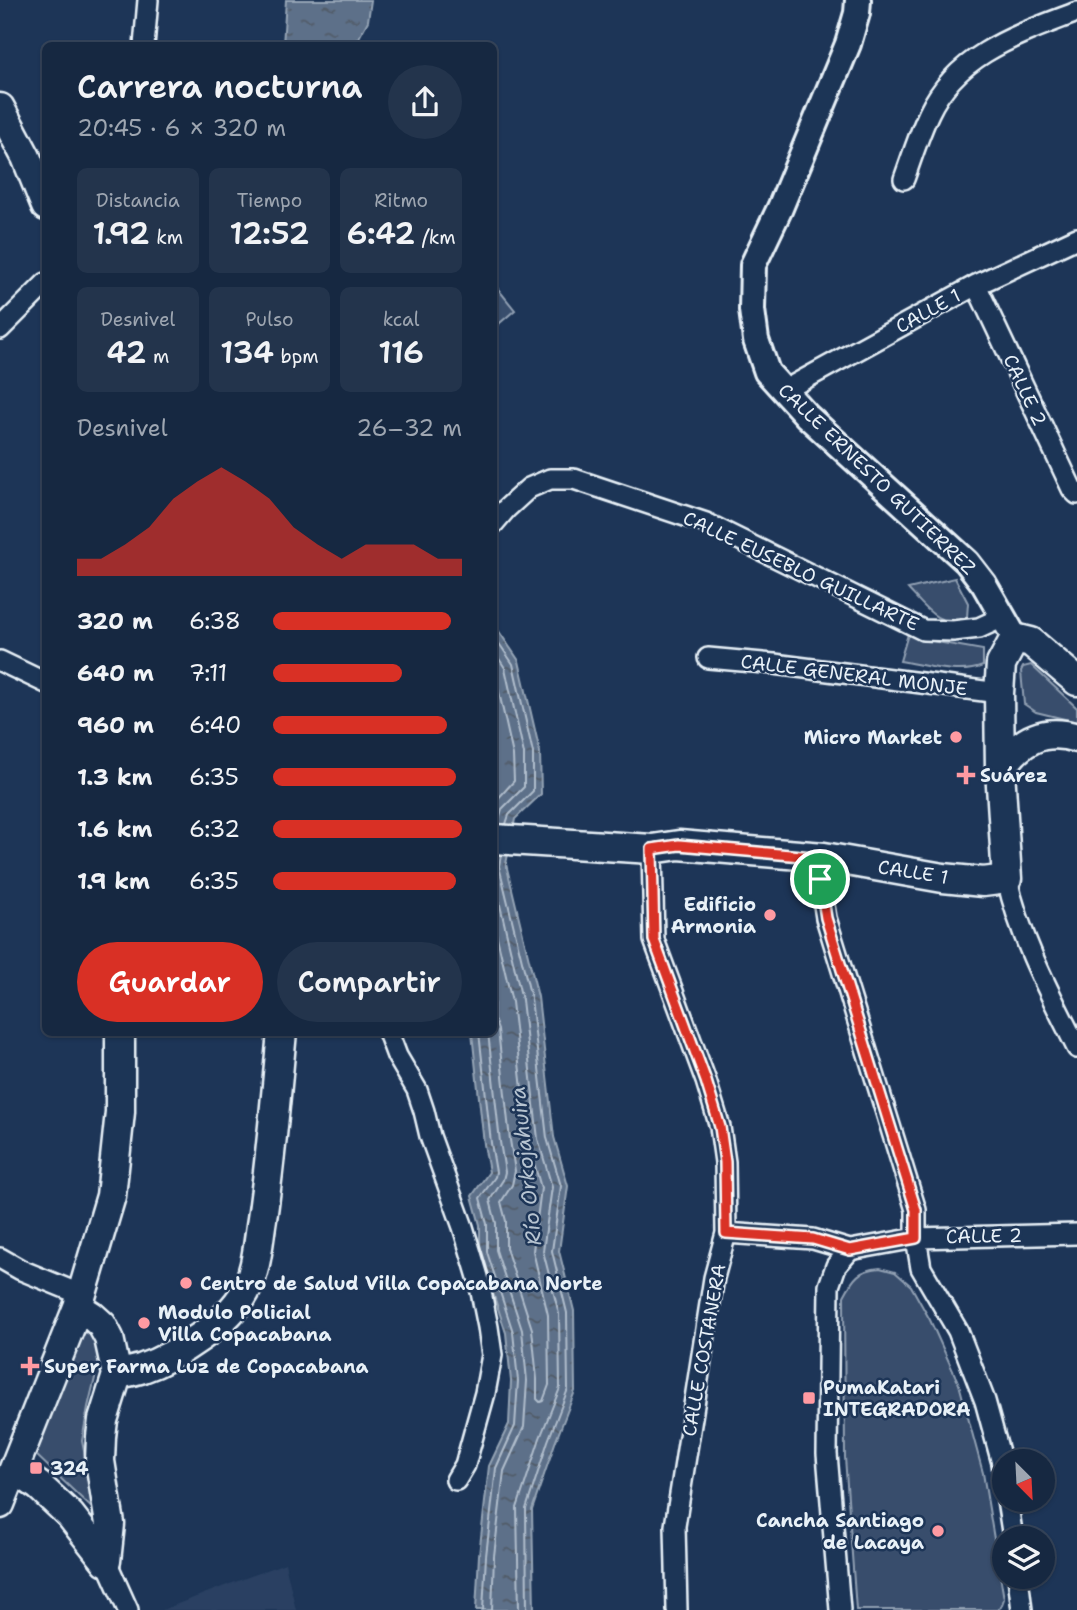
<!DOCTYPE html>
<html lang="es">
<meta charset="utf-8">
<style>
:root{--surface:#162841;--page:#23344c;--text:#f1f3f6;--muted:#9ea6b1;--line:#35445a;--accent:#d93025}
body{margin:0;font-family:"Shantell Sans",sans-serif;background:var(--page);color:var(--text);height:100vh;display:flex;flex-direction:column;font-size:26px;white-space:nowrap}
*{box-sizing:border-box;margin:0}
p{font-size:23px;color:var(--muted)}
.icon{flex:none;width:38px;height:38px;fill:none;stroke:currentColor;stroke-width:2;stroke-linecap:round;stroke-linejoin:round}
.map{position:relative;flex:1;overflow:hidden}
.drawer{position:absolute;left:42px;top:42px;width:455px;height:994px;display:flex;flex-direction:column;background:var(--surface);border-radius:10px;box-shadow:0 2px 5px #0004,0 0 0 2px var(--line)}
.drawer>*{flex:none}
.needle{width:46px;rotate:156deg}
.tools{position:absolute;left:992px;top:1449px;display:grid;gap:14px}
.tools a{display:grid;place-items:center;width:63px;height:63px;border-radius:50%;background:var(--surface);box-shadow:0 2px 5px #0004,0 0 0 2px var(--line);font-size:35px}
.pin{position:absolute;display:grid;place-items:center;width:60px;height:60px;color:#fff;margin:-30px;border:4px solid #fff;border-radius:50%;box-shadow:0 2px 7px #0007}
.round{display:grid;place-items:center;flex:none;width:74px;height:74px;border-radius:37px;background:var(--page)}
.overview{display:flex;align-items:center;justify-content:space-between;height:119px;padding:0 35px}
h1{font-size:32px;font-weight:600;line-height:52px}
.metrics{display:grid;grid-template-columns:repeat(3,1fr);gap:10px;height:119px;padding:7px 35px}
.metrics div{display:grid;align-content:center;border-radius:10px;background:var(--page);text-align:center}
.metrics b{font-size:30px;font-weight:600}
.metrics small{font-size:19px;font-weight:400}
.metrics p{font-size:19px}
.chart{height:196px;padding:14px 35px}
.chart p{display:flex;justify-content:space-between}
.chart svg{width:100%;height:126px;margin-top:7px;fill:var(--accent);opacity:.7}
.cta{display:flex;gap:14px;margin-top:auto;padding:14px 35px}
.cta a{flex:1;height:80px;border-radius:42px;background:var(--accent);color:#fff;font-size:28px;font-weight:600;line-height:80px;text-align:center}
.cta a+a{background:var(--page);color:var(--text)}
ul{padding:0 35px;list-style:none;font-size:23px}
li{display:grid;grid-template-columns:112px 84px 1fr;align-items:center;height:52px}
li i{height:18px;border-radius:9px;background:var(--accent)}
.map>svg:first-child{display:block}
</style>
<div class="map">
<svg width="1077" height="1610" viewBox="0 0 1077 1610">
<defs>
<pattern id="water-ripples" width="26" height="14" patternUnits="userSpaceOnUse" patternTransform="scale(1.75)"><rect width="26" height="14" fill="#5d7089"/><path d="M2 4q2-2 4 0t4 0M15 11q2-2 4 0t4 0" fill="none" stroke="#505a66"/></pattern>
</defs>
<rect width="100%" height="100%" fill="#1d3557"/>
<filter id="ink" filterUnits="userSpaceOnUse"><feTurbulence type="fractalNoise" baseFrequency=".0143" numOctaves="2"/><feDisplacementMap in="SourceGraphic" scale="14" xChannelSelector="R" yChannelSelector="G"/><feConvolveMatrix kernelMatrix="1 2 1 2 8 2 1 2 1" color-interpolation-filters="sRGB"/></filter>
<g filter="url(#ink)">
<path fill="#2a4162" d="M285,1563L296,1610H162Z"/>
<path fill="#374d6c" stroke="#909fb2" stroke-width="2" d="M494,284L515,310L494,328Z
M955,578L968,603L967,617C939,630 925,607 908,589Z
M908,634L937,642L983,650V666C959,676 925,665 900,661Z
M1031,665L1077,708V722L1036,712L1024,704L1021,671L1023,667Z
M880,1268L895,1272L911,1286L930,1320L959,1384L983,1473L1004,1599L1001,1607L997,1610H856L845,1457L844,1296C854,1277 859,1270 880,1268Z
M87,1332L97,1338L102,1349L88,1407L82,1441L96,1512L34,1453L78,1337Z"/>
<path fill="url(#water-ripples)" stroke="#95a4b5" stroke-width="2" d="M286,0H371L368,21L355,45H283Z
M494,624L519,661L540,752L541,794L515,819L506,864L538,997L554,1137L568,1186L559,1251L574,1311L575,1391L555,1443L532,1510L534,1610H476L479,1555L489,1466L509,1424L511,1381L506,1333L480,1253V1225L472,1196L489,1172L484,1144L472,1033L494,1032Z"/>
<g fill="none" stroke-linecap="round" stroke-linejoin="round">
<path stroke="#b0bdcc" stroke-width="2" d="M494,636L513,664L533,753V791L509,815L506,824
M494,651L505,668L524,754V787L502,809L498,823
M494,670L513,755L514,781L494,803
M501,855L499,866L531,998L547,1138L561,1186L552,1251L567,1313L568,1389L548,1441L526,1509L527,1610
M494,879L522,1000L538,1139L552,1187L543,1251L559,1314L560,1388L540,1438L517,1508L519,1610
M494,924L512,1002L528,1141L541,1188L533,1251L548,1315L549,1385L543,1401L540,1402L537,1399V1379L532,1329L506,1248V1221L501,1202L512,1185L515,1171L510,1140L498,1030L494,1019
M479,1032L491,1143L496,1172L495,1177L480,1198L487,1224V1252L513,1332L518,1381L515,1426L496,1468L486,1556L483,1610
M488,1032L500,1142L505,1172L503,1180L490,1200L496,1223V1250L522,1330L527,1381L524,1427L504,1471L494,1556L492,1610"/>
<g stroke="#e8f1f8" stroke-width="24">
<path id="minor" d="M144,46L148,0
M904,179C912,157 919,134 929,113C957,53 1020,34 1077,12
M976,285L1072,489L1077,494
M0,329L46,283
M783,391L976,285L1077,238
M494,523L506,509L529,488L550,479H574L706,523L923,630L953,631L979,628L1003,617
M708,658L774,664L999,693
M0,661L46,683
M652,849L654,940L706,1081L720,1127L725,1162L726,1233L714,1278L675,1526L677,1610
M824,857L820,879L826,918L916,1210V1238L921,1268L958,1331L985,1401L1002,1463L1004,1480
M1007,879C1020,938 1050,994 1077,1048
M388,1032L397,1056L417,1090L424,1111L430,1136L463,1227L478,1277L488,1327L492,1355L485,1393L465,1465L456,1480
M726,1233L813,1239L850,1250L916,1238L1077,1234
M0,1258L21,1270L82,1295
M1007,1500L1013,1538
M106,1561L128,1610
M1018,1577L1022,1610
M840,1610L827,1454L829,1286L836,1266L850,1250"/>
</g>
<g stroke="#e8f1f8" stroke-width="30">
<path id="tertiary" d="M858,0L857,13L848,44L780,208L753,265L752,310L756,340L767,372L807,416L967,562L984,584L1015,638"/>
</g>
<g stroke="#e8f1f8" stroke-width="33">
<path id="secondary" d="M0,108L26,157L46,206
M1000,770C1019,741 1042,727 1077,738
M494,839L652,849L679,845L824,857L943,878L983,882L1007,879L1000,770L999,693L1001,664L1015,638L1031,642L1077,681
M78,1307L92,1316L102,1325L109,1338L117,1375L103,1420L101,1437L100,1461L110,1524L106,1561
M117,1375C126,1372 135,1371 143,1368C175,1357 229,1322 245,1292C257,1270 258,1243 262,1219C271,1157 276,1095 282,1032
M14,1469L39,1486L70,1515L106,1561
M0,1504L78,1307L111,1196L120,1112V1032"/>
</g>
<use href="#minor" stroke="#1d3557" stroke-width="19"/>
<use href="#tertiary" stroke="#1d3557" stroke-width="24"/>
<use href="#secondary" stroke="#1d3557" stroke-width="28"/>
</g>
</g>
<g fill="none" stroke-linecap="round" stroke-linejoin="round" filter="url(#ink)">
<g stroke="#fff" stroke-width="14">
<path id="route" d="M679,845L824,858L820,879L826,918L916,1210V1238L850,1250L813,1239L726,1233L725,1162L720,1127L706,1081L654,940L652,849Z"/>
</g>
<use href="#route" stroke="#d93025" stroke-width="9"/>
</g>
<g fill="#ff9aa2" stroke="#1d3557" stroke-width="2.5">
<circle cx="956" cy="737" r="7"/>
<path d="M962.5 764.5h7v7h7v7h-7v7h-7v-7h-7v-7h7z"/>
<circle cx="770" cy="915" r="7"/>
<circle cx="186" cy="1283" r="7"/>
<circle cx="144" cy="1323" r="7"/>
<path d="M26.5 1355.5h7v7h7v7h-7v7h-7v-7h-7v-7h7z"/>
<rect x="802" y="1391" width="14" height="14" rx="3.5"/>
<rect x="29" y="1461" width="14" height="14" rx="3.5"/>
<circle cx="938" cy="1531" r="7"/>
</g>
<g text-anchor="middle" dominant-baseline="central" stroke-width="5" stroke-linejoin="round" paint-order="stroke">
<g font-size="19" fill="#e8f1f8" stroke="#1d3557">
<text transform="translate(928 311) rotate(-29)">CALLE 1</text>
<text transform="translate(1025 390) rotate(65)">CALLE 2</text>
<text transform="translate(877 479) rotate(44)">CALLE ERNESTO GUTIERREZ</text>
<text transform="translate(801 571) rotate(25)">CALLE EUSEBLO GUILLARTE</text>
<text transform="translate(854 675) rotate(7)">CALLE GENERAL MONJE</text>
<text transform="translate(913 872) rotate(9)">CALLE 1</text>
<text transform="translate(984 1236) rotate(-1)">CALLE 2</text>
<text transform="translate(704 1350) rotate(-80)">CALLE COSTANERA</text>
</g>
<g font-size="19" font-weight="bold" fill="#e8f1f8" stroke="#1d3557" text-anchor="start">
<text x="942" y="737" text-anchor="end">Micro Market</text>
<text x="980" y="775">Suárez</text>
<text x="756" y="904" text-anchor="end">Edificio<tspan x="756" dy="22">Armonia</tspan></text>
<text x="200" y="1283">Centro de Salud Villa Copacabana Norte</text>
<text x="158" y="1312">Modulo Policial<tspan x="158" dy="22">Villa Copacabana</tspan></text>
<text x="44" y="1366">Super Farma Luz de Copacabana</text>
<text x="823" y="1387">PumaKatari<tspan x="823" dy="22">INTEGRADORA</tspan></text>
<text x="50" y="1468">324</text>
<text x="924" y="1520" text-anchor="end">Cancha Santiago<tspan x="924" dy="22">de Lacaya</tspan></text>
</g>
<g font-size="21" font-style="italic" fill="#b7c4d1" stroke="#1d3557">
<text transform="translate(526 1166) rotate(-96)">Río Orkojahuira</text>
</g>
</g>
</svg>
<div class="tools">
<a><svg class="needle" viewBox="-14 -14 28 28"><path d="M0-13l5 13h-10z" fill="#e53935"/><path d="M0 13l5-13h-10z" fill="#9ea6b1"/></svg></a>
<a><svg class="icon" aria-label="layers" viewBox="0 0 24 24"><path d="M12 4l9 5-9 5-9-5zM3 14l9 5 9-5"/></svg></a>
</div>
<div class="pin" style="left:820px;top:879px;background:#1e9e55"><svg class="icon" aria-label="arrive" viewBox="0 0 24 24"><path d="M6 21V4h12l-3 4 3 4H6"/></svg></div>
<section class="drawer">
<div class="overview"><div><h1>Carrera nocturna</h1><p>20:45 · 6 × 320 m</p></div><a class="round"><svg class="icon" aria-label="share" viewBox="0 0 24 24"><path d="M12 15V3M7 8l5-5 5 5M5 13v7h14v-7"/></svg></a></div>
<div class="metrics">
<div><p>Distancia</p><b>1.92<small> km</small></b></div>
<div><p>Tiempo</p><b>12:52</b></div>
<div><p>Ritmo</p><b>6:42<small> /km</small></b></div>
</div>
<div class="metrics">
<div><p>Desnivel</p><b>42<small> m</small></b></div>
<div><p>Pulso</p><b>134<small> bpm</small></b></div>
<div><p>kcal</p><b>116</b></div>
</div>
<div class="chart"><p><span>Desnivel</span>26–32 m</p>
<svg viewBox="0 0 160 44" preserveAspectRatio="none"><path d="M0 44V38L10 38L20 33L30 27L40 17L50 11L60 6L70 11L80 17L90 27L100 33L110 38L120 33L130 33L140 33L150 38L160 38V44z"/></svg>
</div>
<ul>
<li><b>320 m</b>6:38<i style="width:94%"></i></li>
<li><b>640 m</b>7:11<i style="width:68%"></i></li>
<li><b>960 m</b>6:40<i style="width:92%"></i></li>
<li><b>1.3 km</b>6:35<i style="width:97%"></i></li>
<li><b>1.6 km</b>6:32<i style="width:100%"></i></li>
<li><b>1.9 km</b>6:35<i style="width:97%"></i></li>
</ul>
<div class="cta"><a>Guardar</a><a>Compartir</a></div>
</section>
</div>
